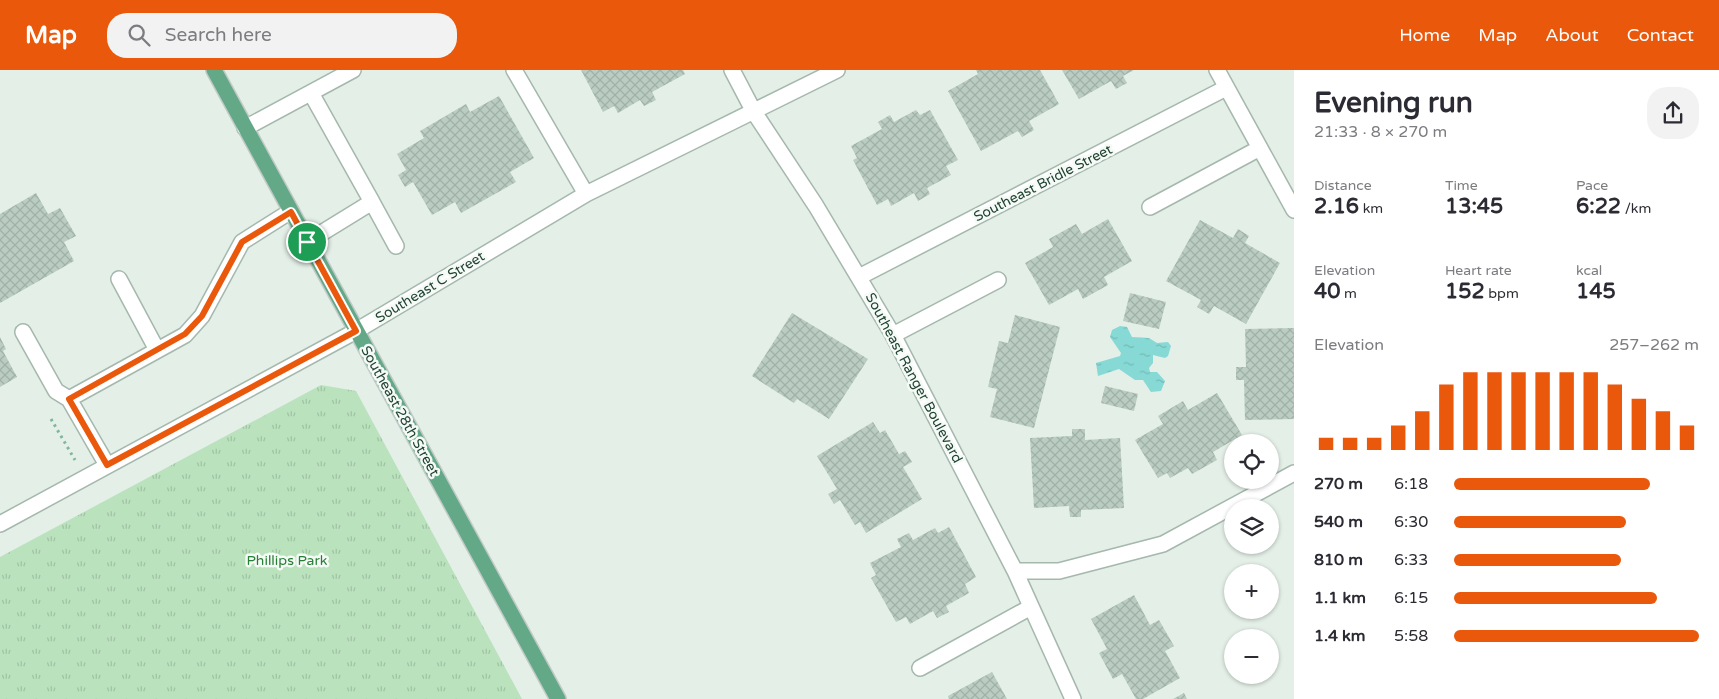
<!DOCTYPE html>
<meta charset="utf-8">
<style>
:root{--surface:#fff;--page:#f2f2f3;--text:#2b2b33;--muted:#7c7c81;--accent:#ea580c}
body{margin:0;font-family:"Varela Round",sans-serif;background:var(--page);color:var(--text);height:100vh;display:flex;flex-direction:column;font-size:19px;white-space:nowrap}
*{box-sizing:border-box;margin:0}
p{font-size:16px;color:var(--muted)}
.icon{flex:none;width:28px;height:28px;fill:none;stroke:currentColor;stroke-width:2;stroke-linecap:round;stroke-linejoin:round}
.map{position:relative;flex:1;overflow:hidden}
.side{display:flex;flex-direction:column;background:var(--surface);width:425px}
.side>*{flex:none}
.tools{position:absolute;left:1224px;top:364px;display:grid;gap:10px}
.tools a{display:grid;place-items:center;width:55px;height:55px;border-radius:50%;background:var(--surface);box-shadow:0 1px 4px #0004;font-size:25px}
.pin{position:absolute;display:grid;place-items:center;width:42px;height:42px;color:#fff;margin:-21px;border:2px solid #fff;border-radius:50%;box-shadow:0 1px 5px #0007}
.round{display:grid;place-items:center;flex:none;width:52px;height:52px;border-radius:20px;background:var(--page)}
.head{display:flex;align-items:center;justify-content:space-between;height:85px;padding:0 20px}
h1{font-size:28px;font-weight:700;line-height:38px}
.stats{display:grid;grid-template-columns:repeat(3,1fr);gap:8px;height:85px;padding:5px 20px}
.stats div{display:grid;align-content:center}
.stats b{font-size:21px;font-weight:700}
.stats small{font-size:14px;font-weight:400}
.stats p{font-size:14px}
.chart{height:140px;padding:10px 20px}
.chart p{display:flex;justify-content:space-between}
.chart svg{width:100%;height:90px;margin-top:5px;stroke:var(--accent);stroke-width:6}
ul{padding:0 20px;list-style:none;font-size:16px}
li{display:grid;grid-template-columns:80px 60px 1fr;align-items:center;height:38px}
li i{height:12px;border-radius:6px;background:var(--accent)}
header{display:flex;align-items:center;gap:30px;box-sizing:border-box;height:70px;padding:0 25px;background:var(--accent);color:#fff}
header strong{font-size:24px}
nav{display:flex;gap:28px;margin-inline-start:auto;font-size:18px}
.search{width:350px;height:45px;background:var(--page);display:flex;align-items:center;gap:12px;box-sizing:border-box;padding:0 18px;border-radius:20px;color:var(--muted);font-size:19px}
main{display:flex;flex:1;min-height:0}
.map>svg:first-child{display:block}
</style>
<header>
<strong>Map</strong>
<div class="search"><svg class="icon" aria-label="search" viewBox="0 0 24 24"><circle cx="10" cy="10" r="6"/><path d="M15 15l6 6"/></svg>Search here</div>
<nav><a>Home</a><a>Map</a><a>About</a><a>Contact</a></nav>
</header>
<main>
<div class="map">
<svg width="1294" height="629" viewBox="0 0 1294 629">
<defs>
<pattern id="park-tufts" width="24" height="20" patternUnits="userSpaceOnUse" patternTransform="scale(1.25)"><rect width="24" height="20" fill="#bae2bd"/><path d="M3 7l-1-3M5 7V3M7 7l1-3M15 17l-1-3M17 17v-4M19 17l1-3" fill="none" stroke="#a0c3a3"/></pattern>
<pattern id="water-ripples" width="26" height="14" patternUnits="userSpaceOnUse" patternTransform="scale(1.25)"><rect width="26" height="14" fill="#86d9d5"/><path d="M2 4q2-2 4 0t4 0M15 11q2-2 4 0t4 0" fill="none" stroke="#73bbb7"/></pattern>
<pattern id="building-cross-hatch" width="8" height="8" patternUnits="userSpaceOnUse" patternTransform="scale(1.25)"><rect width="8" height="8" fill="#bbcdc2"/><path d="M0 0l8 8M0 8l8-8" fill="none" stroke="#a0b1a7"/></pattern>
</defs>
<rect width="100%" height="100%" fill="#e3efe7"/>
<path fill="url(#park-tufts)" d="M321,315L356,321L522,629H0V487Z"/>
<path fill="url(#water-ripples)" d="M1120,256L1127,257L1132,267L1149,268L1157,273L1168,272L1171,276L1168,286L1165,288L1153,285V293L1149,298L1150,302H1157L1165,311L1161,321L1151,322L1143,310H1135L1119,299L1098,306L1096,293L1120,286L1121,283L1110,267L1112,260Z"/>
<path fill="url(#building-cross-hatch)" d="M581,0H683L685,4L652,22L656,30L644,36L640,30L618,43L614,36L603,42Z
M976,0H1040L1059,34L1029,51L1034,60L1022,67L1018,61L981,81L948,21L978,4Z
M1062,0H1134L1123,6L1127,13L1116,19L1111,11L1079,29Z
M499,26L534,88L510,102L516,112L461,143L455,132L432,145L413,112L405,117L398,105L406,100L397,84L424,68L420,61L466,34L470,42Z
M916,40L920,45L930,40L958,90L946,96L951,105L927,118L930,124L918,131L914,123L891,136L888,129L877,135L853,90L857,88L851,76L882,59L878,52L890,45L894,52Z
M36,123L48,144L60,138L76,166L64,172L74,191L0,233V144Z
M1108,149L1132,191L1104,207L1108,215L1083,229L1078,219L1049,235L1025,193L1053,177L1049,169L1076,154L1082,164Z
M1200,150L1233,168L1238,159L1249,166L1245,173L1280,193L1246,254L1214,236L1209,244L1197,237L1201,230L1166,211Z
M1130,223L1166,232L1159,259L1123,251Z
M792,243L868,289L829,349L797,329L794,333L752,306Z
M1015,245L1060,257L1034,358L990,347L997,319L988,317L999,271L1008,273Z
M1294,258V349L1245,350L1244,310H1236V297H1246L1245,259Z
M0,267L6,279L3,281L17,307L0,317Z
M1105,316L1138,324L1134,341L1101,333Z
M1217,323L1242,365L1213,382L1217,390L1192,404L1188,398L1170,408L1167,403L1158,408L1135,370L1163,354L1158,346L1183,331L1188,340Z
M873,352L880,363L885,360L899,384L905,381L912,392L903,397L922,429L866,463L860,452L855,455L840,430L834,434L828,424L837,419L817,386Z
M1072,359H1085V370L1120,368L1124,438L1081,440V447H1070L1069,436L1034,438L1030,368L1072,366Z
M949,457L976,507L965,514L969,523L946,536L949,542L937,548L933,541L910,554L906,547L896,552L871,508L876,505L870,493L901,477L897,469L909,463L913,470L935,458L938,463Z
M1134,525L1150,555L1159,550L1174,576L1165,581L1180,608L1143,629H1136L1122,604L1113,609L1099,583L1107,579L1091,549Z
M992,602L1007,629H949L948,626Z
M1184,623L1187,629H1173Z"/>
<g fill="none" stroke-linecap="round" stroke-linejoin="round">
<g stroke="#a5b8ad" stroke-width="18">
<path id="minor" d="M514,0L586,124
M732,0L754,42L816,136L893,265L1015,501L1073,629
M1217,0L1294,140
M245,58L353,0
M372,132L396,176
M1150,137L1260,78
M307,172L372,132L311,23
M859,207L1226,18
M119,209L157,280
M23,262L56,321L69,329L107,395
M893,265L998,210
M69,329L185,265L202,246L242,172L291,141
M0,454L356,261L586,124L837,0
M1015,501H1059L1163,474L1294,403
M920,598L1031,537"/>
</g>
<g stroke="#c1cac6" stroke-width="18">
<path id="major" d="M214,0L558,629"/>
</g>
<path stroke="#80b69a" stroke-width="3" stroke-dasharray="2.5 4" stroke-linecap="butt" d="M51,349L75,390"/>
<use href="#minor" stroke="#fff" stroke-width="15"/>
<use href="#major" stroke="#63a988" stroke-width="15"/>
</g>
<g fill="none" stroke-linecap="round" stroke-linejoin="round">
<g stroke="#fff" stroke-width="10">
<path id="route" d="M291,142L356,261L107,395L69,329L185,264L202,246L242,172Z"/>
</g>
<use href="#route" stroke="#ea580c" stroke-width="6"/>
</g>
<g text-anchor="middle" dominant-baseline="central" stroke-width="5" stroke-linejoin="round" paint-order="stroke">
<g font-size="14" fill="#204332" stroke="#f5faf6">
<text transform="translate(1043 113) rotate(-27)">Southeast Bridle Street</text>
<text transform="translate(430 217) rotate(-31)">Southeast C Street</text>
<text transform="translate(914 308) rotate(62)">Southeast Ranger Boulevard</text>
<text transform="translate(400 341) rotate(61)">Southeast 28th Street</text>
</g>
<g font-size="14" fill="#267f35" stroke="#f5faf6">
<text x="287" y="490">Phillips Park</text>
</g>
</g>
</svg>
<div class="tools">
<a><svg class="icon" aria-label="locate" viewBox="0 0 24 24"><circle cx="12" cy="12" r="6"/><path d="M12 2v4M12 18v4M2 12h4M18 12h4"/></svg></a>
<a><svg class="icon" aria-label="layers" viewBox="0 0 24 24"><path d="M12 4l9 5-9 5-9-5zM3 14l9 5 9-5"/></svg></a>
<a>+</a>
<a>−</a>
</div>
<div class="pin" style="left:307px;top:172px;background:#1e9e55"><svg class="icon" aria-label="arrive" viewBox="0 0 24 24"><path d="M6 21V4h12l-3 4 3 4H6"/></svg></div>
</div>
<section class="side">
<div class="head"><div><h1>Evening run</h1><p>21:33 · 8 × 270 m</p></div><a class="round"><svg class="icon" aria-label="share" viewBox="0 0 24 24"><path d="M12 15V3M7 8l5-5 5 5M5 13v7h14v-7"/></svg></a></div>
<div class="stats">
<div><p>Distance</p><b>2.16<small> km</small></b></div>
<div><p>Time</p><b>13:45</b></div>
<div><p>Pace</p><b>6:22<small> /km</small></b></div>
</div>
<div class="stats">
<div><p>Elevation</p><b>40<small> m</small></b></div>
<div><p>Heart rate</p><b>152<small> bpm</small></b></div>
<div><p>kcal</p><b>145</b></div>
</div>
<div class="chart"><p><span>Elevation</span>257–262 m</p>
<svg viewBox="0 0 160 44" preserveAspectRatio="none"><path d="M5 44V38M15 44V38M25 44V38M35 44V32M45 44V25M55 44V12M65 44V6M75 44V6M85 44V6M95 44V6M105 44V6M115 44V6M125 44V12M135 44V19M145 44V25M155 44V32"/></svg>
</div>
<ul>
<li><b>270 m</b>6:18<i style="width:80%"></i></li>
<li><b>540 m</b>6:30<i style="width:70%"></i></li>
<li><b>810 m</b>6:33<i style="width:68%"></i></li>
<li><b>1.1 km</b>6:15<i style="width:83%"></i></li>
<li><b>1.4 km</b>5:58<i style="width:100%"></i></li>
</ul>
</section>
</main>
